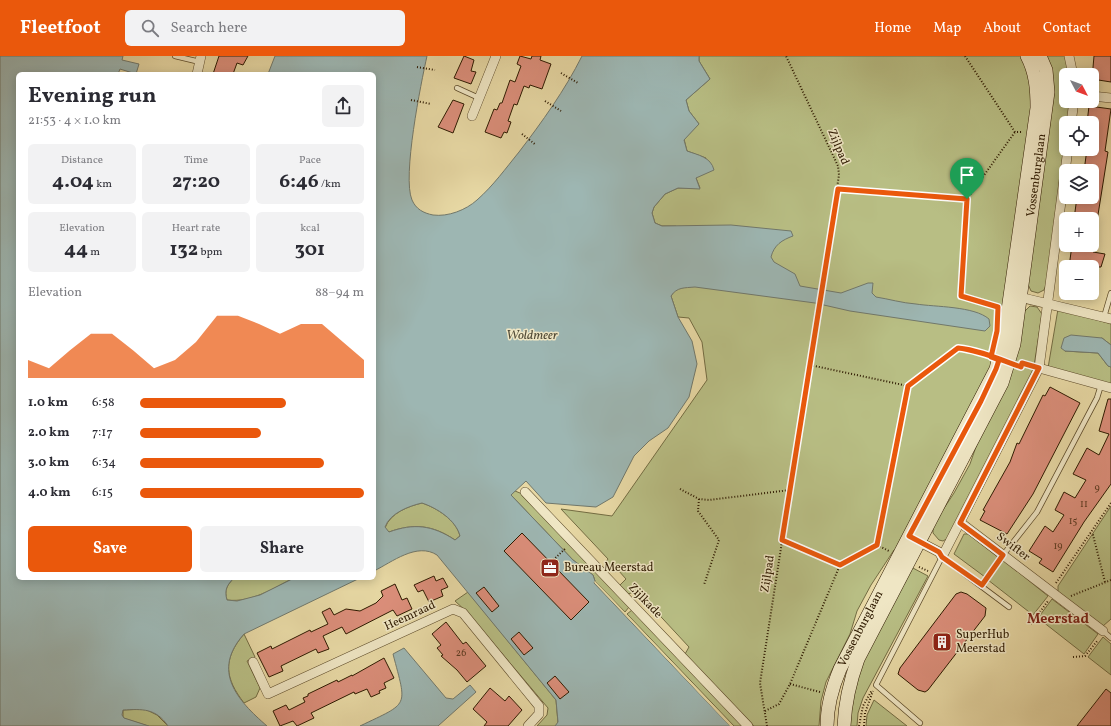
<!DOCTYPE html>
<meta charset="utf-8">
<style>
:root{--surface:#fff;--page:#f2f2f3;--text:#2b2b33;--muted:#7c7c81;--accent:#ea580c}
body{margin:0;font-family:Vollkorn,serif;background:var(--page);color:var(--text);height:100vh;display:flex;flex-direction:column;font-size:15px;white-space:nowrap}
*{box-sizing:border-box;margin:0}
p{font-size:13px;color:var(--muted)}
.icon{flex:none;width:22px;height:22px;fill:none;stroke:currentColor;stroke-width:2;stroke-linecap:round;stroke-linejoin:round}
.map{position:relative;flex:1;overflow:hidden}
.drawer{position:absolute;left:16px;top:16px;width:360px;height:508px;display:flex;flex-direction:column;background:var(--surface);border-radius:6px;box-shadow:0 2px 10px #0003}
.drawer>*{flex:none}
.needle{width:26px;rotate:131deg}
.buttons{position:absolute;left:1059px;top:12px;display:grid;gap:8px}
.buttons a{display:grid;place-items:center;width:40px;height:40px;border-radius:6px;background:var(--surface);box-shadow:0 2px 10px #0003;font-size:20px}
.pin{position:absolute;display:grid;place-items:center;width:34px;height:34px;color:#fff;margin:-41px -17px;border-radius:50% 50% 50% 0;rotate:-45deg;box-shadow:0 0 4px #0007}
.pin .icon{rotate:45deg}
.round{display:grid;place-items:center;flex:none;width:42px;height:42px;border-radius:6px;background:var(--page)}
.head{display:flex;align-items:center;justify-content:space-between;height:68px;padding:0 12px}
h1{font-size:22px;font-weight:700;line-height:30px}
.metrics{display:grid;grid-template-columns:repeat(3,1fr);gap:6px;height:68px;padding:4px 12px}
.metrics div{display:grid;align-content:center;border-radius:6px;background:var(--page);text-align:center}
.metrics b{font-size:20px;font-weight:700}
.metrics small{font-size:11px;font-weight:400}
.metrics p{font-size:11px}
.chart{height:112px;padding:8px 12px}
.chart p{display:flex;justify-content:space-between}
.chart svg{width:100%;height:72px;margin-top:4px;fill:var(--accent);opacity:.7}
.action{display:flex;gap:8px;margin-top:auto;padding:8px 12px}
.action a{flex:1;height:46px;border-radius:6px;background:var(--accent);color:#fff;font-size:16px;font-weight:700;line-height:46px;text-align:center}
.action a+a{background:var(--page);color:var(--text)}
ul{padding:0 12px;list-style:none;font-size:13px}
li{display:grid;grid-template-columns:64px 48px 1fr;align-items:center;height:30px}
li i{height:10px;border-radius:5px;background:var(--accent)}
header{display:flex;align-items:center;gap:24px;box-sizing:border-box;height:56px;padding:0 20px;background:var(--accent);color:#fff}
header strong{font-size:19px}
nav{display:flex;gap:22px;margin-inline-start:auto;font-size:14px}
.search{width:280px;height:36px;background:var(--page);display:flex;align-items:center;gap:10px;box-sizing:border-box;padding:0 14px;border-radius:6px;color:var(--muted);font-size:15px}
.map>svg:first-child{display:block}
</style>
<header>
<strong>Fleetfoot</strong>
<div class="search"><svg class="icon" aria-label="search" viewBox="0 0 24 24"><circle cx="10" cy="10" r="6"/><path d="M15 15l6 6"/></svg>Search here</div>
<nav><a>Home</a><a>Map</a><a>About</a><a>Contact</a></nav>
</header>
<div class="map">
<svg width="1111" height="670" viewBox="0 0 1111 670">
<rect width="100%" height="100%" fill="#e7d8a4"/>
<filter id="stains"><feTurbulence type="fractalNoise" baseFrequency=".005" numOctaves="4"/><feColorMatrix values="0 0 0 0 .2 0 0 0 0 .09 0 0 0 0 .02 0 0 0 .5 -.17"/></filter>
<radialGradient id="worn" r=".72"><stop offset=".6" stop-color="#630" stop-opacity="0"/><stop offset="1" stop-color="#630" stop-opacity=".3"/></radialGradient>
<path fill="#b8be84" stroke="#736c42" d="M699,0H1023L1030,16L1032,50L995,305L897,496L894,494L871,529L857,555L850,578L826,626L821,645L819,670H754L685,598L689,591L637,535L628,538L620,529L626,523L618,514L615,516L606,506L608,503L561,453L612,460L707,324L702,286L689,262L678,261L671,240L674,235L676,170H662L655,167L652,157L654,151L665,138L678,132H700L696,122L706,102L687,95L684,83L699,68L689,55L686,44L710,23L699,5Z
M1045,0H1066L1070,19H1066V45H1071L1068,67H1066V80L1046,229L1044,234L1038,237L1031,235L1027,226Z
M1030,250L1037,251L1042,258L1034,310L1029,326L948,482L943,485L939,484L933,477V469L954,437L970,408L1022,258Z
M1058,253L1111,268V289L1102,282L1065,295L1098,297L1108,310L1111,311V329L1048,312Z
M515,435L520,437L629,551L625,556L595,525L593,519L573,504L511,439Z
M422,447C437,452 456,464 460,480L455,484C433,469 414,467 389,476L385,472C390,457 409,450 422,447Z
M1111,450V563L1103,570L1058,536V530Z
M964,478H969L999,502L985,521L954,498Z
M1003,504L1048,540L1033,559L988,524Z
M911,511L928,520L863,642L858,657L857,670H849C850,612 885,561 911,511Z
M234,522H294C273,532 252,547 227,544C224,534 227,529 234,522Z
M468,536L556,644L558,667L555,670H537L547,659L548,652L467,556L455,545Z
M1052,543L1098,578L1084,598L1038,562Z
M632,554L742,670H734L627,558Z
M244,578L255,601L247,605L260,632L256,641L244,647C225,622 222,604 244,578Z
M1103,581L1111,588V619L1088,601Z
M874,644L907,670H866L867,659Z
M145,653L157,659L168,670H148L123,662V654Z"/>
<path fill="#9db6b2" stroke="#71786b" fill-rule="evenodd" d="M0,0H123L122,4L139,8L136,18L120,13L118,18H18V522H234C227,529 224,534 227,544L237,545L260,539L294,522H360L244,578C211,615 237,644 267,670H168C156,652 142,653 123,654L122,659L124,662L149,670H0Z
M275,0H427C421,27 402,121 412,144C416,153 423,157 433,159C448,161 466,154 477,144C493,130 506,112 519,96C542,66 565,34 582,0H699V5L710,23L686,44L689,55L699,68L684,84L687,95C698,99 711,101 714,114L696,122L700,133L678,132L665,138L654,151L652,157L655,167L662,170L731,169L791,175L793,180C782,184 774,189 771,201L774,206L795,218L800,230L841,237L868,227H873L872,237L876,241C889,243 902,247 916,248C935,251 974,250 989,263L990,270L985,275L850,255L815,247L695,231C684,232 677,231 671,240L678,261L692,285L697,308L689,341L668,372L649,385L634,400L613,441L596,451L546,447L526,425L511,439L573,504L593,519L595,525L594,527L730,670H555L558,666L556,644L437,499C417,486 392,506 374,515V18H268ZM422,447C437,452 456,464 460,480L455,484C432,469 414,467 389,476L385,471C390,457 409,450 422,447Z
M1071,279L1102,282L1111,289V311L1108,310L1098,297L1065,295L1061,292L1064,282Z
M404,592L446,642L453,643L470,629L476,636L438,670H360C410,646 407,652 393,598Z"/>
<path fill="#e7d8a4" d="M595,525L732,669V670H730L594,526Z"/>
<path fill="#db8e7a" stroke="#2e1a00" d="M219,0H248L243,9L237,7L233,18H213Z
M464,0L474,4L471,15L476,16L471,28L454,22Z
M520,0L531,3L532,0H541L540,4L551,8L542,33L530,29L529,32L524,30L517,49L514,48L508,65L511,66L507,77L504,76L501,82L485,76L494,53L497,54L500,47H502L510,24L515,26L521,10L517,8Z
M1094,0H1111V26L1092,23Z
M453,44L464,48L453,77L438,71Z
M1089,50L1111,53L1105,95L1108,96L1097,165H1092V163H1074L1077,141H1092V115H1084L1087,93H1092V67H1087Z
M1072,189H1094L1093,196L1105,198L1101,211H1069Z
M1050,331L1080,347L1033,438L1007,478L980,464L985,455L983,454L1010,406L1017,387L1019,388L1043,339L1045,340Z
M1108,343H1111V428L1084,466L1053,516L1039,507L1042,503L1029,495L1045,470L1053,476L1064,459L1055,454L1064,436L1075,442L1086,424L1073,418L1087,392L1099,399L1109,378L1099,375Z
M522,477L589,546L571,564L504,495Z
M434,520L436,525L443,522L448,531L441,534L443,540L429,546L423,534L418,536L414,529Z
M395,528L402,544L407,542L412,553L397,560L393,554L346,578L342,571L323,580L329,593L318,597L316,593L281,610L283,615L269,621L257,597L271,590L272,593L310,574L311,576L328,568L322,556L330,552L334,559L346,553L360,555L376,547L383,540L381,535Z
M484,531L499,550L492,556L476,537Z
M961,536L967,538L986,552L985,560L928,634L925,636L918,634L898,618L900,612L956,538Z
M446,566L463,588L466,586L486,610L467,626L457,614L441,600L443,599L437,592L441,589L432,578Z
M519,576L533,592L524,599L511,583Z
M384,602L394,622L384,627L386,632L379,635L380,637L371,641L367,633L355,638L354,636L311,657L314,662L297,670L293,665L280,670L273,655L286,649L289,654L305,646L303,642L308,640V638L337,624L338,626L352,619V620Z
M555,620L569,636L560,643L547,627Z
M490,632L505,645L509,640L522,654L508,670H484L487,666L473,653Z
M1106,633L1111,637V670H1077Z"/>
<g fill="none" stroke-linecap="round" stroke-linejoin="round">
<g stroke="#5c4a29" stroke-width="6">
<path id="lane" d="M175,0L200,6
M457,32L479,42
M1104,261L1111,237
M1003,499L1037,456L1097,342L1101,329
M1103,575L1111,582
M920,667L876,629L942,501L1009,551"/>
</g>
<g stroke="#5c4a29" stroke-width="10">
<path id="street" d="M1069,0L1073,19
M197,18L201,0
M1092,40L1111,42
M472,60L496,0
M1071,67L1074,45
M1015,240L1111,263
M1039,312L1111,332
M525,436L748,670
M961,467L1103,575
M914,483L939,496L942,501L1039,312L1068,93
M253,606L268,638L453,553L463,557L539,650V658L528,670"/>
</g>
<g stroke="#2e1a00" stroke-width="14">
<g id="secondary">
<path id="s1" d="M827,670C827,650 832,632 840,613L996,313L1005,275L1037,52C1037,34 1036,17 1027,0"/>
<path id="s2" d="M844,670C845,646 850,625 858,603L1002,327L1014,288L1048,36L1046,14L1040,0"/>
</g>
</g>
<path stroke="#2e1a00" stroke-width="2" stroke-dasharray="1 2" stroke-linecap="butt" d="M965,0L1015,76H1022
M417,11L435,14
M561,17L578,27
M411,44L431,48
M545,45L561,55
M522,78L536,89
M837,133L967,143L961,239L998,250
M967,143L1015,76
M810,309L908,330L957,292L987,300
M1018,310L1021,311L1022,307L1030,309
M680,433L699,443L709,444L790,434
M699,443L698,455L719,484L704,529
M1090,477L1093,479L1105,526
M783,484L840,509
M877,489L889,495
M551,506L566,492
M919,511L928,515
M985,525L999,506
M1056,527L1111,447
M1071,540L1111,524
M1031,568L1048,545
M1073,601L1085,600L1098,584
M790,628L820,636
M765,655L779,648L790,628L840,509L877,489L908,330
M767,670L760,627L839,119L838,110L786,0
M859,670L863,650L872,634
M864,670L865,657L873,635"/>
<use href="#lane" stroke="#efe6c4" stroke-width="4.5"/>
<use href="#street" stroke="#efe6c4" stroke-width="9"/>
<use href="#secondary" stroke="#efe6c4" stroke-width="13"/>
</g>
<g fill="none" stroke-linecap="round" stroke-linejoin="round">
<g stroke="#fff" stroke-width="8">
<path id="route" d="M967,143L838,133L782,484L840,509L877,489L908,330L958,292C979,294 1001,304 1021,311L1022,307L1039,312L960,467L1003,499L982,529L942,501L939,496L909,480L981,345L996,313L999,304L991,301L997,275L998,251L961,240L967,143"/>
</g>
<use href="#route" stroke="#ea580c" stroke-width="5"/>
</g>
<defs>
<g id="office-square" transform="scale(1)"><rect x="-9" y="-9" width="18" height="18" rx="4" fill="#8f2418" stroke="#efe6c4"/><path d="M-6-3h4V-5.5h4V-3h4V5H-6ZM-1-4.5V-3h2v-1.5ZM-6 0V1H6V0Z" fill="#fff"/></g>
<g id="building-square" transform="scale(1)"><rect x="-9" y="-9" width="18" height="18" rx="4" fill="#8f2418" stroke="#efe6c4"/><path d="M-4-6H4V6H1V3H-1V6H-4ZM-2.5-4.3h1.7v1.8h-1.7ZM.8-4.3h1.7v1.8H.8ZM-2.5-1h1.7V.8h-1.7ZM.8-1h1.7V.8H.8Z" fill="#fff"/></g>
</defs>
<g fill-rule="evenodd">
<use href="#office-square" x="550" y="512"/>
<use href="#building-square" x="942" y="586"/>
</g>
<g text-anchor="middle" dominant-baseline="central" stroke-width="3" stroke-linejoin="round" paint-order="stroke">
<g font-size="10" fill="#59371e">
<text x="1097" y="432">9</text>
<text x="1084" y="448">11</text>
<text x="1073" y="465">15</text>
<text x="1058" y="490">19</text>
<text x="461" y="597">26</text>
</g>
<g font-size="12" fill="#2e1a00" stroke="#efe6c4">
<text transform="translate(838 91) rotate(67)">Zijlpad</text>
<text stroke="none"><textPath href="#s2" startOffset="591">Vossenburglaan</textPath></text>
<text transform="translate(1013 491) rotate(37)">Swifter</text>
<text transform="translate(768 518) rotate(-81)">Zijlpad</text>
<text transform="translate(645 545) rotate(46)">Zijlkade</text>
<text transform="translate(410 560) rotate(-25)">Heemraad</text>
<text stroke="none"><textPath href="#s1" startOffset="104">Vossenburglaan</textPath></text>
</g>
<g font-size="12" fill="#2e1a00" stroke="#efe6c4" text-anchor="start">
<text x="564" y="512">Bureau Meerstad</text>
<text x="956" y="579">SuperHub<tspan x="956" dy="14">Meerstad</tspan></text>
</g>
<g font-size="13" font-style="italic" fill="#4f4935" stroke="#efe6c4">
<text x="532" y="280">Woldmeer</text>
</g>
<g font-size="14" font-weight="bold" fill="#7a1f14" stroke="#efe6c4">
<text x="1058" y="563">Meerstad</text>
</g>
</g>
<rect width="100%" height="100%" filter="url(#stains)"/>
<rect width="100%" height="100%" fill="url(#worn)"/>
</svg>
<div class="buttons">
<a><svg class="needle" viewBox="-14 -14 28 28"><path d="M0-13l5 13h-10z" fill="#e53935"/><path d="M0 13l5-13h-10z" fill="#7c7c81"/></svg></a>
<a><svg class="icon" aria-label="locate" viewBox="0 0 24 24"><circle cx="12" cy="12" r="6"/><path d="M12 2v4M12 18v4M2 12h4M18 12h4"/></svg></a>
<a><svg class="icon" aria-label="layers" viewBox="0 0 24 24"><path d="M12 4l9 5-9 5-9-5zM3 14l9 5 9-5"/></svg></a>
<a>+</a>
<a>−</a>
</div>
<div class="pin" style="left:967px;top:143px;background:#1e9e55"><svg class="icon" aria-label="arrive" viewBox="0 0 24 24"><path d="M6 21V4h12l-3 4 3 4H6"/></svg></div>
<section class="drawer">
<div class="head"><div><h1>Evening run</h1><p>21:53 · 4 × 1.0 km</p></div><a class="round"><svg class="icon" aria-label="share" viewBox="0 0 24 24"><path d="M12 15V3M7 8l5-5 5 5M5 13v7h14v-7"/></svg></a></div>
<div class="metrics">
<div><p>Distance</p><b>4.04<small> km</small></b></div>
<div><p>Time</p><b>27:20</b></div>
<div><p>Pace</p><b>6:46<small> /km</small></b></div>
</div>
<div class="metrics">
<div><p>Elevation</p><b>44<small> m</small></b></div>
<div><p>Heart rate</p><b>132<small> bpm</small></b></div>
<div><p>kcal</p><b>301</b></div>
</div>
<div class="chart"><p><span>Elevation</span>88–94 m</p>
<svg viewBox="0 0 160 44" preserveAspectRatio="none"><path d="M0 44V33L10 38L20 27L30 17L40 17L50 27L60 38L70 33L80 22L90 6L100 6L110 11L120 17L130 11L140 11L150 22L160 33V44z"/></svg>
</div>
<ul>
<li><b>1.0 km</b>6:58<i style="width:65%"></i></li>
<li><b>2.0 km</b>7:17<i style="width:54%"></i></li>
<li><b>3.0 km</b>6:34<i style="width:82%"></i></li>
<li><b>4.0 km</b>6:15<i style="width:100%"></i></li>
</ul>
<div class="action"><a>Save</a><a>Share</a></div>
</section>
</div>
